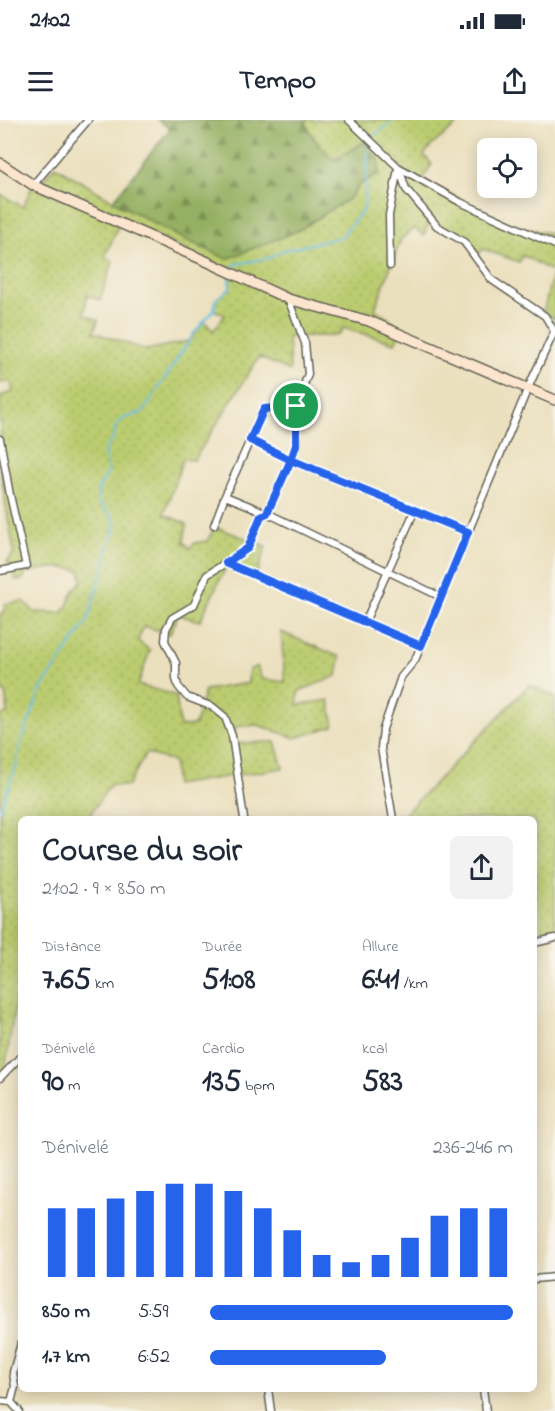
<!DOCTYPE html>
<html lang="fr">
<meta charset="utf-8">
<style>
:root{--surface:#fff;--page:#f2f2f3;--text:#1f2937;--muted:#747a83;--accent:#2563eb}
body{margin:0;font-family:"Indie Flower",sans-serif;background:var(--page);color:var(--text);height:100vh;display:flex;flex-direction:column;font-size:22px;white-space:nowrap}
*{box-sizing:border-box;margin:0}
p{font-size:20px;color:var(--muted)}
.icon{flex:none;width:33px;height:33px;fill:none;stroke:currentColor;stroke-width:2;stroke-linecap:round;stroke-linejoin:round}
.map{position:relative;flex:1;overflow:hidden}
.details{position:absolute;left:18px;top:696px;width:519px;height:576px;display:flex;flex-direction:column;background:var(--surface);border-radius:9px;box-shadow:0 3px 15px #0003}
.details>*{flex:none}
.controls{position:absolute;left:477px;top:18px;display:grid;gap:12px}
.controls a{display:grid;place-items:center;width:60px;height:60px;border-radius:9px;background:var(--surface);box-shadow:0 3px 15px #0003;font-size:30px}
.pin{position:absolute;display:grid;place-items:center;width:51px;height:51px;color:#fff;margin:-26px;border:3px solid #fff;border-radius:50%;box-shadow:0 2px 6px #0007}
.round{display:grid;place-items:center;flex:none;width:63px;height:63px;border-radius:9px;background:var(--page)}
.overview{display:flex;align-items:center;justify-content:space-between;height:102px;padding:0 24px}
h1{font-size:33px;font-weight:800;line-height:45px}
.figures{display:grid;grid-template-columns:repeat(3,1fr);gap:9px;height:102px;padding:6px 24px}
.figures div{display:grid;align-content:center}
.figures b{font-size:30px;font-weight:800}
.figures small{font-size:16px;font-weight:400}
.figures p{font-size:16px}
.chart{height:168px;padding:12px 24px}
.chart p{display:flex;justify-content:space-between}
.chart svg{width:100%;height:108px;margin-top:6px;stroke:var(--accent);stroke-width:6}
ul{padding:0 24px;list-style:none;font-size:20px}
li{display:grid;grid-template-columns:96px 72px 1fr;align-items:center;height:45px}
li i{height:15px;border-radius:8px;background:var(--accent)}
.status{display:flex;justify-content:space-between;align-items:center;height:42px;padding:0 30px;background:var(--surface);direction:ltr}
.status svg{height:16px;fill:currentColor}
header{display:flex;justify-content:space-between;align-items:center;height:78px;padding:0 24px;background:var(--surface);font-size:27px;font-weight:800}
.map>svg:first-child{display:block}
</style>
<div class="status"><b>21:02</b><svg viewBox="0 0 49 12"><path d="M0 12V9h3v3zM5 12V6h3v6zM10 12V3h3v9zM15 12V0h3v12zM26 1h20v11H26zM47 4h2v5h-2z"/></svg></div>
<header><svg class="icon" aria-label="menu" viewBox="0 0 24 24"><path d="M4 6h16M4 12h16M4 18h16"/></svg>Tempo<svg class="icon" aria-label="share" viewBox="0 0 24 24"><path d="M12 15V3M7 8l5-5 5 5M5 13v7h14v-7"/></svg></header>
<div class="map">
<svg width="555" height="1291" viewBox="0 0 555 1291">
<defs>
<pattern id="grass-dots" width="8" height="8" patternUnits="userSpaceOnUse" patternTransform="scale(1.5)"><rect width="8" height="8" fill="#bbcc6f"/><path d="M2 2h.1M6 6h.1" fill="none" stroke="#a0af60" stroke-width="1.8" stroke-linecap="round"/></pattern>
<pattern id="forest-firs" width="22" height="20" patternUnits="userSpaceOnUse" patternTransform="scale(1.5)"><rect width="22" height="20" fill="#94b062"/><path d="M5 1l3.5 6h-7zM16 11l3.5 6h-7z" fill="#788e50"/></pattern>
</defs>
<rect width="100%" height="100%" fill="#f7f3e8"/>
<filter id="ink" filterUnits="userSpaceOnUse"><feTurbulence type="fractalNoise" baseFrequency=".0167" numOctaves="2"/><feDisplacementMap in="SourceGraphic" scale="12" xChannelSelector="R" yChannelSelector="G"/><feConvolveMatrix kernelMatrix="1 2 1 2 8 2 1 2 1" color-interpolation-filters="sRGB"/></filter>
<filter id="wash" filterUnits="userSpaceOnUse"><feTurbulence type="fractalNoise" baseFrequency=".008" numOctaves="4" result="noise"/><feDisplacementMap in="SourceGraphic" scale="24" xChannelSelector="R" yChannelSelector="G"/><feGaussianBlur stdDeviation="1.35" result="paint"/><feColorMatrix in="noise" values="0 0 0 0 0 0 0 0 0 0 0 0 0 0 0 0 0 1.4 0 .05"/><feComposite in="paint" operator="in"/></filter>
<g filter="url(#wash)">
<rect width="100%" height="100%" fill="#ebe0be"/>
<path fill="url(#grass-dots)" stroke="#6c7446" stroke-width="1.5" fill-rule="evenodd" d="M306,0H463L432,25L424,35L432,44L422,60L512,106L555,114V199L543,193L553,152L523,135L519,142L483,129L478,135L463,115L428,104L424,116L414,108L401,119L375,189L402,208L395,223L343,208L339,215L288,217L290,251L259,237L194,340L183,339L164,394L187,404L184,422L190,428L195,423L207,421L215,407L266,426L256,458L226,447L200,501L178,495L170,514L144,506L138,521L150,530L138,565L176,575L180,607L195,605L205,570L248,563L249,550L257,546L262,559L285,562L281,512L340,537L337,556L299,571L297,585L329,580L334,606L295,618L258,605L235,607L236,623L275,622L283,648L175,665L174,642L146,633L128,666L110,665L87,699H21V868L15,886L4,955L0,958V596L8,593L5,571H0V494L4,492L5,484L24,481L34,492L62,493C70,484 67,483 72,474C74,469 78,465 82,461L81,451C62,445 45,448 26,453L22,460H16L7,442L14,432L0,351V276L13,272L11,261L0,263V74L23,87L31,69L40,63L55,46L122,86L326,92L350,78L361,63L379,54L363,22L355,28L333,39C323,28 307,15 306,0ZM121,99L230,152L229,157L230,168L216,179L214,190L225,195L213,211L204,201L189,221L146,230L94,212L98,200L84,194L87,175L100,180L113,141L105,137Z
M529,565L555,577V815L534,818V699H400Z"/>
<path fill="url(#forest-firs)" stroke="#58663f" stroke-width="1.5" d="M158,0H306C307,15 323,28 333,39L355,28L363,22L379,40V54L361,63L350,78L297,111L227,139L184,119L113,81L170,9Z"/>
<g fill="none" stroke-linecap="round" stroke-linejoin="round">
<path stroke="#68c0e5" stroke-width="2" d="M371,18L394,0
M231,149L236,144L269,138L281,131L341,117L364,89L369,23
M0,690L16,647L19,628L41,569L88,500L115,406L113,398L98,382V370L108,352L104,331L114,317L115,308L122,299L143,292L194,213L214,190L216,179L230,168L229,157"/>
</g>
</g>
<g filter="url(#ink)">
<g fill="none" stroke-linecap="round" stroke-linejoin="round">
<g stroke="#646155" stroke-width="9">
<path id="street" d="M349,0L398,47L460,82L555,125
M399,48L406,69L437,106L464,122L492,160L545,196L554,211
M33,65L88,0
M390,146L389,95L398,49
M0,319L10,375L26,446L0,451
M250,320L291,340L468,412
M225,376L267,393L441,477
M214,405L225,376L264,289L296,286
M226,443L421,526
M365,502L415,390
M244,699L232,616L225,597L213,587L187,577L178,566L176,558V543L165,521L166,509L172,498L194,485L207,455L248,428L261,396L267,393L291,340L296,325V286L308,254L305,223L288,179
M393,699L381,628L383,609L401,557L415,540L528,268L555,210
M534,823L555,818
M0,958L21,936
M534,1159L555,1157
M268,1269L271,1291
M483,1269L486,1291
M0,1281L11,1282L19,1291
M11,1282L15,1267L13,1252L21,1223"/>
</g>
<g stroke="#646155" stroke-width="12">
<path id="secondary" d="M0,43L33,65L208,142L288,179L369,201L555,280"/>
</g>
<use href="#street" stroke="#fff" stroke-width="6"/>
<use href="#secondary" stroke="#fce5cf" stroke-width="9"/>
</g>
</g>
<g fill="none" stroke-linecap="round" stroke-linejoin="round" filter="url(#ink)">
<g stroke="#fff" stroke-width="12">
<path id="route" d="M296,286V325L291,340L267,393L261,396L248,428L226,443L421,526L468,412L291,340L250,320L264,289L296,286"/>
</g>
<use href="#route" stroke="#2563eb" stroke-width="8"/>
</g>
</svg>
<div class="controls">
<a><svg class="icon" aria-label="locate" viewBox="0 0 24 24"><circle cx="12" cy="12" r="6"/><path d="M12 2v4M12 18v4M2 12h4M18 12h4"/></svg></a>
</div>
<div class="pin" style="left:296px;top:286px;background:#1e9e55"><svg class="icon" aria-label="arrive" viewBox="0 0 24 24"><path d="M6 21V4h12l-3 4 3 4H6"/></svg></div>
<section class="details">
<div class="overview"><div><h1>Course du soir</h1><p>21:02 · 9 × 850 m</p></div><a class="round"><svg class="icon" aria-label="share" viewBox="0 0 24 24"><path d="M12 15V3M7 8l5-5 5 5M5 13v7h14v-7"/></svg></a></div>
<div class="figures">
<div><p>Distance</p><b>7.65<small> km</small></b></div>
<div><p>Durée</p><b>51:08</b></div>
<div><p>Allure</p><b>6:41<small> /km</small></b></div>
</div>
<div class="figures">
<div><p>Dénivelé</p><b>90<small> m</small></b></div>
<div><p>Cardio</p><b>135<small> bpm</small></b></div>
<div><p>kcal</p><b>583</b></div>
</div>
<div class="chart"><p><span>Dénivelé</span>236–246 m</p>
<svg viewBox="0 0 160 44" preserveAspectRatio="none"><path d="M5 44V16M15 44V16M25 44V12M35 44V9M45 44V6M55 44V6M65 44V9M75 44V16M85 44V25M95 44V35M105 44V38M115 44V35M125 44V28M135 44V19M145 44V16M155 44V16"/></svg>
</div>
<ul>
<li><b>850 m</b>5:59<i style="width:100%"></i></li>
<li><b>1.7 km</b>6:52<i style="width:58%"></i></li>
</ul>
</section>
</div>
